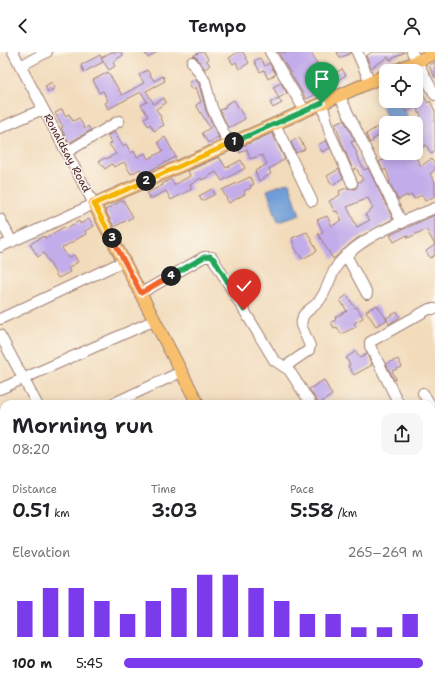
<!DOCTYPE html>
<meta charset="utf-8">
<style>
:root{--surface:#fff;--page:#f6f6f6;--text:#202124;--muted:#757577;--accent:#7c3aed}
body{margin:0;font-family:"Shantell Sans",sans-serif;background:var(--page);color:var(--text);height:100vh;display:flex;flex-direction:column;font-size:15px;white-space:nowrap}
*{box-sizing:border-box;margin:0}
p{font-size:13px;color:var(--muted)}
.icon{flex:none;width:22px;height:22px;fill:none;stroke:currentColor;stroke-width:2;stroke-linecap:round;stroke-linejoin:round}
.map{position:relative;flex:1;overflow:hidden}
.panel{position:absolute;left:0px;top:348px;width:435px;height:286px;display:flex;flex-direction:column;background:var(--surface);border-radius:12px 12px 0 0;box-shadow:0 2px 10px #0003}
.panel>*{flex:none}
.controls{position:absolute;left:379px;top:12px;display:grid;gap:8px}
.controls a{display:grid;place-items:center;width:44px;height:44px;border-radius:8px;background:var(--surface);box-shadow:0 2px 10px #0003;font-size:20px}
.pin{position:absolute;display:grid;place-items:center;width:34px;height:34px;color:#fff;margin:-41px -17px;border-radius:50% 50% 50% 0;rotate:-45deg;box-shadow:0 0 4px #0007}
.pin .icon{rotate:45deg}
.km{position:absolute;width:20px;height:20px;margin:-10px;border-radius:50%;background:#222;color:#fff;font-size:11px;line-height:20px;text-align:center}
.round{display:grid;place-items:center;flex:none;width:42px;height:42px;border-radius:12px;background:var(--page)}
.summary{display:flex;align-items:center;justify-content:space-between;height:68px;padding:0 12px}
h1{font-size:22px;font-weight:600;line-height:30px}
.stats{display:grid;grid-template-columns:repeat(3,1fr);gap:6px;height:68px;padding:4px 12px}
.stats div{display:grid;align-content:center}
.stats b{font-size:20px;font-weight:600}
.stats small{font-size:11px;font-weight:400}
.stats p{font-size:11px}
.chart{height:112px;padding:8px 12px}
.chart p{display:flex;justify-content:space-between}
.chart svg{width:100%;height:72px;margin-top:4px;stroke:var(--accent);stroke-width:6}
ul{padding:0 12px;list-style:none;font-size:13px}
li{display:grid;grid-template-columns:64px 48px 1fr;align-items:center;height:30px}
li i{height:10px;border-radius:5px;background:var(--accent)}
header{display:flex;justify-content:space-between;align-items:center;height:52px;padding:0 12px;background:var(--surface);font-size:18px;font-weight:600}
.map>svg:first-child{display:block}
</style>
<header><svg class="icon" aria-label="back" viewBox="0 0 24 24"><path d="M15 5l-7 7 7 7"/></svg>Tempo<svg class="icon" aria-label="person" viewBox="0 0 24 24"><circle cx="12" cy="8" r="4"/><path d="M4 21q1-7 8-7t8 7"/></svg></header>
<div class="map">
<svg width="435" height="634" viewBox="0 0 435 634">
<rect width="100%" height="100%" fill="#fbf7ec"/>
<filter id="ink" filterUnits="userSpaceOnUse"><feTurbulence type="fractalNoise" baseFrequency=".025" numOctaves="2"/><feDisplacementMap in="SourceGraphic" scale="8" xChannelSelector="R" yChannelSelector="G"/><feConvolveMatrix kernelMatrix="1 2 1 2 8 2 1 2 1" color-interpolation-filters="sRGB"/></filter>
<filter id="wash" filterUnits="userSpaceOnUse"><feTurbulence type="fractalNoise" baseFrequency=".012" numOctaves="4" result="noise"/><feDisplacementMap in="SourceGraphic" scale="16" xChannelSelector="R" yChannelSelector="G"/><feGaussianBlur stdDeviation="0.9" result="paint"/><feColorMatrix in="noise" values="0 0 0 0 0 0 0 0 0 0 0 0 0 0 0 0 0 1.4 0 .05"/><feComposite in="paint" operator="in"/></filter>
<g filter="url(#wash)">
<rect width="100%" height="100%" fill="#f2dbbb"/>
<path fill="#6f9dd7" stroke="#5c5e81" d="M386,40V49H401L408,66L396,71H389L378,44Z
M289,130L300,163L278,170L267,138Z
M375,630H404L405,632L398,634H376Z"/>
<g id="blocks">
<path fill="#c2acea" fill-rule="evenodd" d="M111,0H121L123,3L113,10L115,14L109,18L101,6Z
M144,0H157L148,6Z
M200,0H204L208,7L206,8L210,13L205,17L197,6L193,4Z
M238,0H243L249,11L239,17L236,10L233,12L229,6Z
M278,0H311L322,22L323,21L325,24L332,19L334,22L342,17L346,23L330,33L331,35L306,47Z
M337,0H351V1L340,6Z
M372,0H405L390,8L388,5L371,16L366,4Z
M100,3L103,10L84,20L81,13Z
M260,6L265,14L269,11L276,22L268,27L264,18L260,20L254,9Z
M435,10V26L429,14Z
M147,18L154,29L163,24L165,29L146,39L154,52L164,46L166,51L156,57L161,65L160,66L164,73L154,79L150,72L148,74L144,66L148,64L141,53L147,50L141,40L108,57L105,51L108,49L103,39L99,41L93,28L108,20L122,43L144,31L139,23Z
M416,24L423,38L421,39L428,51L430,49L435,59V100L431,102L426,93L416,100V67L421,64L416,55L406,60L402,53L409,49H416Z
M196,27L199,32L206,59L220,88L218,85L208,91L202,81L210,76L196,53L201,50L196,35L192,37L189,31Z
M52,30L55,36L48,40L45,34Z
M281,31L287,41L279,46L273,35Z
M278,46L282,51L273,56L270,51Z
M234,48L245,67L228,76L220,58L226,55L225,53Z
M62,57L65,64L69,62L73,69L79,66L85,77L88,74L91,78L69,91L61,76L63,75L55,61Z
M406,65L410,71H396Z
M344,68L355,89L351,90L357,101L356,102L364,118L368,116L393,167L356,187L343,198L333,207L318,182L323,180L317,168L327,164L332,174L342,168L337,159L335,160L329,149L340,143L339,139L346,136L355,137L357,134L358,130L363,128L356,116L353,118L342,91L335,71ZM368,146L373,156L365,163L370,168L357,175L347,155Z
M384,71L386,73V79L372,88L373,89L370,91L366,82Z
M114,80L123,94L126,92L131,101L134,99L137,105L145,101L148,107L163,99L158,90L165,85L176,105L143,122L140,117L131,122L124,110L114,115L112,112L105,117L99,109L105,106L106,107L116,102L109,92L112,91L107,84Z
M272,81L285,107L269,117L271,122L259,129L255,119L267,112L262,103L250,107L247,97L240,101L238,96Z
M299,85L305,97L296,101L291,90Z
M326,88L330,96L322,100L318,93Z
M396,101H413L421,114L431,107L435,112V118L430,122L435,130V144L425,149L422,143L414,147L412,143L408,145L407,143L398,148L389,129H390L386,117L383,119L379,110Z
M219,105L226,116L241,108L245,116L222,129L216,120L202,128L201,126L190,133L192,137L171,148L166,139L150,147L147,141L163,133L162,132L171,127L174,133L190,124L188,119Z
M339,117L343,126L332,133L327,124Z
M250,125L254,132L250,134L251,136L244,139L245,142L229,151L222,138Z
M212,137L215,142L202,149L199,144Z
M123,148L133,165L114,175L105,158Z
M435,163V193L426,177L408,186L407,183L394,190L390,183Z
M89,167L94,174L85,179L86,182L62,196L68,206L74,203L78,210L68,216L70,220L58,226L44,201L38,205L30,192L44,184L45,186L64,175L65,177L79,169L80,172Z
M307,180L317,199L302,207L295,196L292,186Z
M435,193V203L430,206L426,199Z
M347,243L355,256L357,255L363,266L354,271L356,275L341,282L337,275L334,276L331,270L336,268L335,265L347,259L340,248Z
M377,253L387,268L376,274L366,259Z
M397,260L400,265L389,272L386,266Z
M356,299L360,306L367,302L372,313L354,323L348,314L350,313L346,306Z
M398,307L402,315L392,319L396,327L394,328L386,312Z
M324,328L332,343L319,352L309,337Z"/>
</g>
</g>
<g filter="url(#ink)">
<use href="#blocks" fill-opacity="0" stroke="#9e7d73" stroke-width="1"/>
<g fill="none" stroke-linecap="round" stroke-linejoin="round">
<g stroke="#9e7d73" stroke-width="12">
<path id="minor" d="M270,0L305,59
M357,0L370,30
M412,0L435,43
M192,10L205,29L212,56L229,92
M20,14L47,0
M339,43L402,171
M322,51L330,81L352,131
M275,72L312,149
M0,76L43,57
M67,100L119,69
M0,167L12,190
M0,195L94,152L13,0
M346,203L367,242
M141,241L204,205H212L274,308L289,318L311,352
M0,267L124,209
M0,283L37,352
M286,314L309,298L310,294L301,273L303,264C307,258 314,255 319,249C328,238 330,222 339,211C363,183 402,170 435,156
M0,337L155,268
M423,341L430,352
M112,352L181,320
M399,352L370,294V290L429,257H435
M431,354L435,362
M431,412L435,420
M431,429L435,441
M0,466L4,464
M0,528L4,526
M431,547L435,560
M0,594L4,593
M50,630L51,634
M103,630L104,634
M162,630L164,634"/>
</g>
<g stroke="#9e7d73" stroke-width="14">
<path id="major" d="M395,19L435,1
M198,352L94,152L386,23
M323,630L324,634"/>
</g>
<use href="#minor" stroke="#fff" stroke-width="10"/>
<use href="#major" stroke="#f8bf6c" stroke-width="12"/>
</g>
</g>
<g fill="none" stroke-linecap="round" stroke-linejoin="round" filter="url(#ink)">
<g stroke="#fff" stroke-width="8">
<path id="split-1" d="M234,90L322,51"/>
</g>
<g stroke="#fff" stroke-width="8">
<path id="split-2" d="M146,129L234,90"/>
</g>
<g stroke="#fff" stroke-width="8">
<path id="split-3" d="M112,186L94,152L146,129"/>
</g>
<g stroke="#fff" stroke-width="8">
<path id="split-4" d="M112,186L141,241L171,224"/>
</g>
<g stroke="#fff" stroke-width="8">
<path id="split-5" d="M171,224L204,205L210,204L214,207L244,258"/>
</g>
<use href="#split-1" stroke="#22a559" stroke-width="5"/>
<use href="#split-2" stroke="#f5b400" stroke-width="5"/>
<use href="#split-3" stroke="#f5b400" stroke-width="5"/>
<use href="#split-4" stroke="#f0652b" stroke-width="5"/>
<use href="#split-5" stroke="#22a559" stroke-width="5"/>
</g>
<g text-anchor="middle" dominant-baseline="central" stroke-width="3" stroke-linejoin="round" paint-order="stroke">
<g font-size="11" fill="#4a1f2b" stroke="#fbf7ec">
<text transform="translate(67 101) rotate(62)">Ronaldsay Road</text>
</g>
</g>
</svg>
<div class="controls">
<a><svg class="icon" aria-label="locate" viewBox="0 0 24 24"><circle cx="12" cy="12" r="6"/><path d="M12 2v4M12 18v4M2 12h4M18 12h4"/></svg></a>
<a><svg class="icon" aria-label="layers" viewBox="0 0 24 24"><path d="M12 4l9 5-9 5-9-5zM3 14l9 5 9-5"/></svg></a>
</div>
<div class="pin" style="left:322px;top:51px;background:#1e9e55"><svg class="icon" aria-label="arrive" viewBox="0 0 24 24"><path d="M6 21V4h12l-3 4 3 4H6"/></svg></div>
<div class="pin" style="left:244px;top:258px;background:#d93025"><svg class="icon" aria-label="check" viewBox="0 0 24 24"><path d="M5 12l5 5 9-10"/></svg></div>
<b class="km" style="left:234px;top:90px">1</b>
<b class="km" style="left:146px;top:129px">2</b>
<b class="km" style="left:112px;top:186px">3</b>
<b class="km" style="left:171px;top:224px">4</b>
<section class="panel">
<div class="summary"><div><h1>Morning run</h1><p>08:20</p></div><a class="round"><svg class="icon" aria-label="share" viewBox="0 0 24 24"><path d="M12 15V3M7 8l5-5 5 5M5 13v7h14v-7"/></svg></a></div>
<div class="stats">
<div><p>Distance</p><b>0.51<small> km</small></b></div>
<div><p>Time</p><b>3:03</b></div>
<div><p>Pace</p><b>5:58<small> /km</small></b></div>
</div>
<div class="chart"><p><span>Elevation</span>265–269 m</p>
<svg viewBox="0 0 160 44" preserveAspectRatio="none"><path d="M5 44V22M15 44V14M25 44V14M35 44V22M45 44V30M55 44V22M65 44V14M75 44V6M85 44V6M95 44V14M105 44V22M115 44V30M125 44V30M135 44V38M145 44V38M155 44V30"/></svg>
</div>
<ul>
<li><b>100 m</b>5:45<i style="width:100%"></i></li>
</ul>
</section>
</div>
